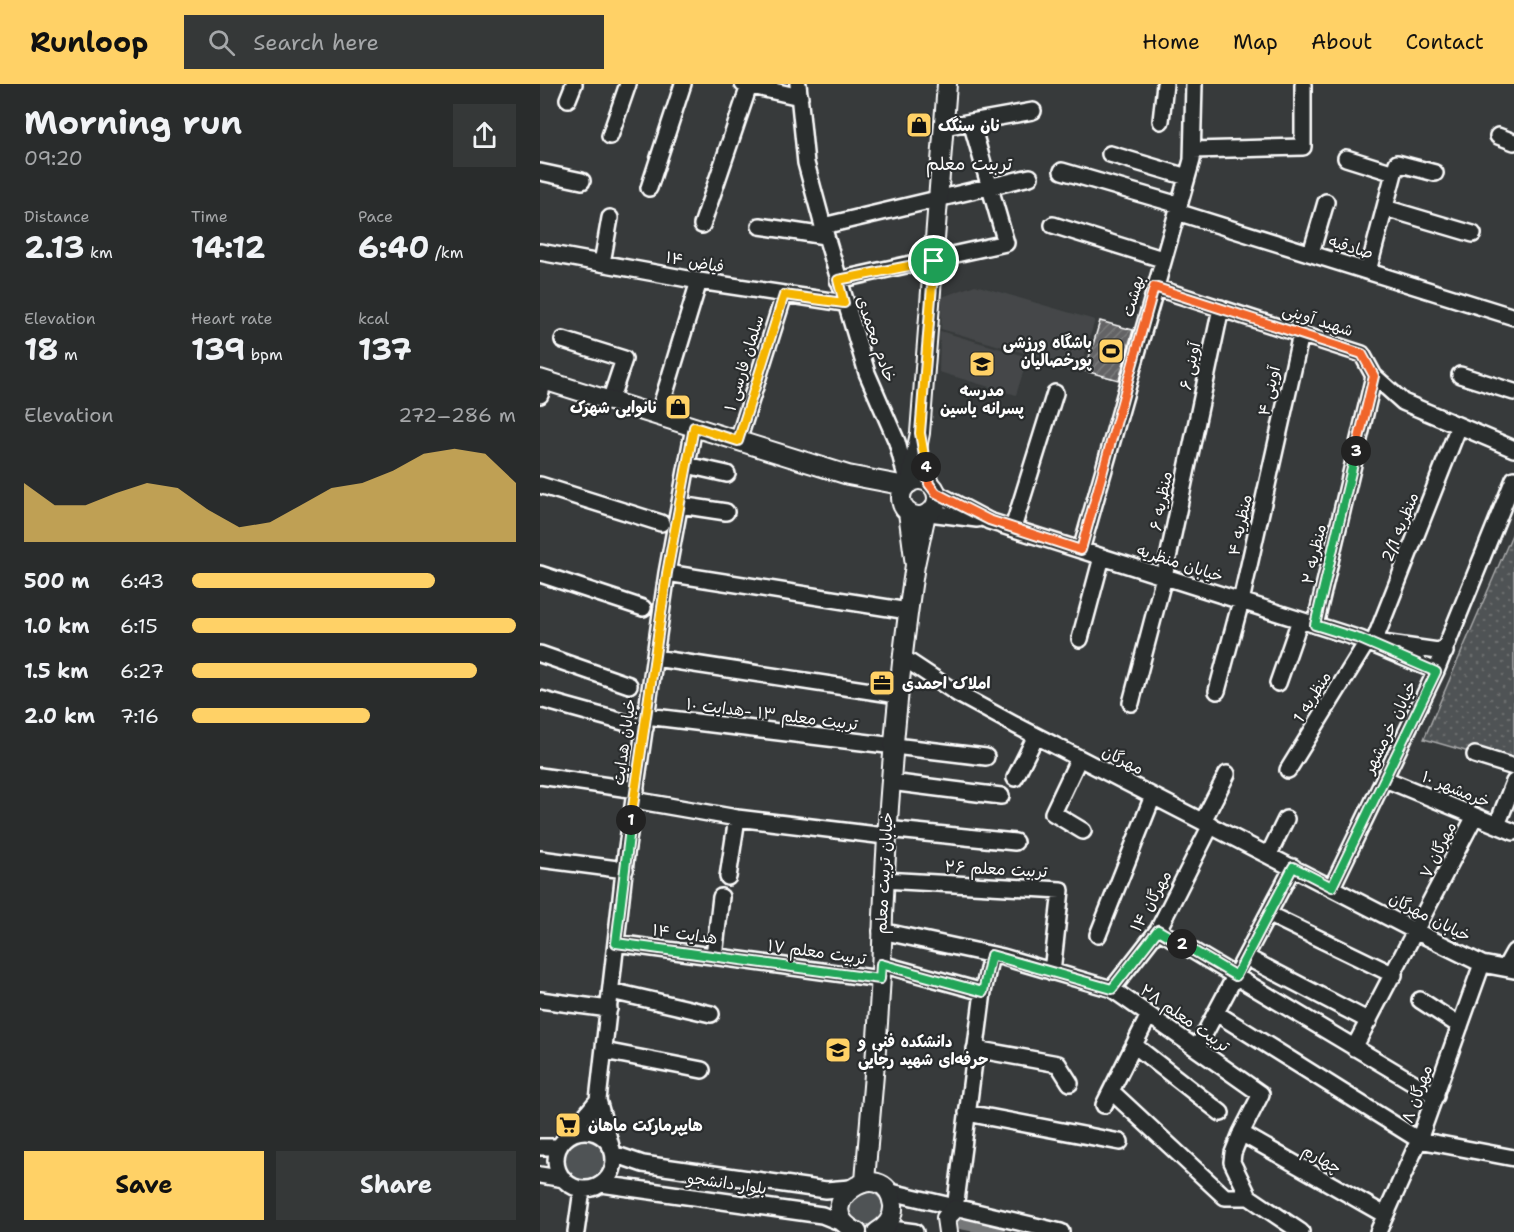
<!DOCTYPE html>
<meta charset="utf-8">
<style>
:root{--surface:#292c2c;--page:#353838;--text:#f1f3f6;--muted:#a5a7a9;--accent:#ffd166}
body{margin:0;font-family:"Shantell Sans","Playpen Sans Arabic",sans-serif;background:var(--page);color:var(--text);height:100vh;display:flex;flex-direction:column;font-size:22px;white-space:nowrap}
*{box-sizing:border-box;margin:0}
p{font-size:20px;color:var(--muted)}
.icon{flex:none;width:33px;height:33px;fill:none;stroke:currentColor;stroke-width:2;stroke-linecap:round;stroke-linejoin:round}
.map{position:relative;flex:1;overflow:hidden}
.details{display:flex;flex-direction:column;background:var(--surface);width:540px}
.details>*{flex:none}
.pin{position:absolute;display:grid;place-items:center;width:51px;height:51px;color:#fff;margin:-26px;border:3px solid #fff;border-radius:50%;box-shadow:0 2px 6px #0007}
.km{position:absolute;width:30px;height:30px;margin:-15px;border-radius:50%;background:#222;color:#fff;font-size:16px;line-height:30px;text-align:center}
.round{display:grid;place-items:center;flex:none;width:63px;height:63px;border-radius:0px;background:var(--page)}
.head{display:flex;align-items:center;justify-content:space-between;height:102px;padding:0 24px}
h1{font-size:33px;font-weight:700;line-height:45px}
.metrics{display:grid;grid-template-columns:repeat(3,1fr);gap:9px;height:102px;padding:6px 24px}
.metrics div{display:grid;align-content:center}
.metrics b{font-size:30px;font-weight:700}
.metrics small{font-size:16px;font-weight:400}
.metrics p{font-size:16px}
.chart{height:168px;padding:12px 24px}
.chart p{display:flex;justify-content:space-between}
.chart svg{width:100%;height:108px;margin-top:6px;fill:var(--accent);opacity:.7}
.primary-button{display:flex;gap:12px;margin-top:auto;padding:12px 24px}
.primary-button a{flex:1;height:69px;border-radius:0px;background:var(--accent);color:#111;font-size:24px;font-weight:700;line-height:69px;text-align:center}
.primary-button a+a{background:var(--page);color:var(--text)}
ul{padding:0 24px;list-style:none;font-size:20px}
li{display:grid;grid-template-columns:96px 72px 1fr;align-items:center;height:45px}
li i{height:15px;border-radius:8px;background:var(--accent)}
header{display:flex;align-items:center;gap:36px;box-sizing:border-box;height:84px;padding:0 30px;background:var(--accent);color:#111}
header strong{font-size:28px}
nav{display:flex;gap:33px;margin-inline-start:auto;font-size:21px}
.search{width:420px;height:54px;background:var(--page);display:flex;align-items:center;gap:15px;box-sizing:border-box;padding:0 21px;border-radius:0px;color:var(--muted);font-size:22px}
main{display:flex;flex:1;min-height:0}
.map>svg:first-child{display:block}
</style>
<header>
<strong>Runloop</strong>
<div class="search"><svg class="icon" aria-label="search" viewBox="0 0 24 24"><circle cx="10" cy="10" r="6"/><path d="M15 15l6 6"/></svg>Search here</div>
<nav><a>Home</a><a>Map</a><a>About</a><a>Contact</a></nav>
</header>
<main>
<section class="details">
<div class="head"><div><h1>Morning run</h1><p>09:20</p></div><a class="round"><svg class="icon" aria-label="share" viewBox="0 0 24 24"><path d="M12 15V3M7 8l5-5 5 5M5 13v7h14v-7"/></svg></a></div>
<div class="metrics">
<div><p>Distance</p><b>2.13<small> km</small></b></div>
<div><p>Time</p><b>14:12</b></div>
<div><p>Pace</p><b>6:40<small> /km</small></b></div>
</div>
<div class="metrics">
<div><p>Elevation</p><b>18<small> m</small></b></div>
<div><p>Heart rate</p><b>139<small> bpm</small></b></div>
<div><p>kcal</p><b>137</b></div>
</div>
<div class="chart"><p><span>Elevation</span>272–286 m</p>
<svg viewBox="0 0 160 44" preserveAspectRatio="none"><path d="M0 44V20L10 29L20 29L30 24L40 20L50 22L60 31L70 38L80 36L90 29L100 22L110 20L120 15L130 8L140 6L150 8L160 20V44z"/></svg>
</div>
<ul>
<li><b>500 m</b>6:43<i style="width:75%"></i></li>
<li><b>1.0 km</b>6:15<i style="width:100%"></i></li>
<li><b>1.5 km</b>6:27<i style="width:88%"></i></li>
<li><b>2.0 km</b>7:16<i style="width:55%"></i></li>
</ul>
<div class="primary-button"><a>Save</a><a>Share</a></div>
</section>
<div class="map">
<svg width="974" height="1148" viewBox="0 0 974 1148">
<defs>
<pattern id="park-dots" width="8" height="8" patternUnits="userSpaceOnUse" patternTransform="scale(1.5)"><rect width="8" height="8" fill="#505354"/><path d="M2 2h.1M6 6h.1" fill="none" stroke="#6a6d6e" stroke-width="1.8" stroke-linecap="round"/></pattern>
<pattern id="building-hatch" width="6" height="6" patternUnits="userSpaceOnUse" patternTransform="scale(1.5)"><rect width="6" height="6" fill="#636465"/><path d="M-1 1l2-2M0 6l6-6M5 7l2-2" fill="none" stroke="#7a7b7c"/></pattern>
</defs>
<rect width="100%" height="100%" fill="#373a3b"/>
<filter id="ink" filterUnits="userSpaceOnUse"><feTurbulence type="fractalNoise" baseFrequency=".0167" numOctaves="2"/><feDisplacementMap in="SourceGraphic" scale="12" xChannelSelector="R" yChannelSelector="G"/><feConvolveMatrix kernelMatrix="1 2 1 2 8 2 1 2 1" color-interpolation-filters="sRGB"/></filter>
<g filter="url(#ink)">
<path fill="#444748" d="M435,201L555,236L540,285L401,245L402,213Z
M400,247L488,273L476,311L399,288Z"/>
<path fill="#505354" stroke="#a8a9aa" stroke-width="1.5" d="M24 1076a21 21 0 1 1 42 0a21 21 0 1 1-42 0Z
M309 1124a17 17 0 1 1 34 0a17 17 0 1 1-34 0Z"/>
<path fill="url(#park-dots)" stroke="#a8a9aa" stroke-width="1.5" d="M974,446V681L884,655Z"/>
<g fill="none" stroke-linecap="round" stroke-linejoin="round">
<path stroke="#767879" stroke-width="10" d="M416,1139L461,1148"/>
</g>
<path fill="url(#building-hatch)" stroke="#fff" stroke-width="1.5" d="M560,237L593,246L579,296L545,287Z"/>
<g fill="none" stroke-linecap="round" stroke-linejoin="round">
<g stroke="#fff" stroke-width="20">
<path id="minor" d="M203,0L260,13
M258,0L266,79L283,142L327,289L357,358L368,400
M28,15L34,0
M621,37L625,0
M403,43L493,27
M70,52L88,0
M958,52L974,58
M653,66L763,63V0
M570,70L647,93
M806,74L854,89L828,187
M522,87L639,121
M0,88L42,97
M854,89L857,79L895,89
M109,104L143,0
M845,124L933,150
M637,128L974,233
M162,141L209,2
M513,141L622,175
M220,142L285,152
M283,142L490,93
M0,168L159,197L304,219
M771,169L786,118
M62,179L70,134
M298,196L466,159L431,38
M614,203L822,270L834,292L863,318L974,365
M23,256L84,275L70,317
M920,291L974,308
M0,311L4,296
M118,332L159,197
M198,357L244,211
M147,381L187,390
M0,401L121,439
M396,409L449,437L820,555L896,587
M140,421L186,428
M389,429L437,435
M473,444L515,309
M541,466L652,76L654,0
M127,489L368,527
M0,490L103,524
M775,541L834,292
M540,555L562,473
M834,558L919,342
M842,559L905,568
M0,570L89,601
M362,573L418,610L475,641L877,848L942,880L974,886
M115,574L357,611
M738,599L760,536
M677,607L701,517L761,250
M0,615L105,644
M591,619L624,493L681,224
M106,632L446,673
M935,671L974,683
M539,674L513,729L543,747
M748,686L827,558
M0,692L96,706
M475,694L496,652
M845,695L974,748
M350,698L461,712
M94,716L197,734L345,752
M663,737L687,690
M957,741L974,698
M346,745L475,758
M729,770L746,735
M0,775L85,786
M188,793L197,734
M343,796L521,806L512,888
M792,803L896,587L974,395
M728,830L854,891
M618,846L896,1012
M341,847L463,873L572,905L721,1010L701,1049L693,1069L692,1078L709,1113L761,1148
M558,851L613,712
M76,859L340,895
M174,872L181,813
M706,873L829,937
M341,880L443,908
M965,884L974,868
M572,905L618,846L671,741
M71,907L171,930
M0,916L69,925
M880,916L920,942
M676,929L879,1056L974,1074
M594,961L681,1029
M657,964L753,783
M814,964L935,732
M435,965L518,980L530,999
M64,967L162,986
M571,1007L685,1113H709
M564,1021L609,931
M427,1029L580,1058
M16 1076a29 29 0 1 1 58 0a29 29 0 1 1-58 0Z
M701,1049L845,1131
M30,1050L58,1016
M71,1062L58,1016L86,770L127,489L154,343
M0,1063H19
M74,1070L103,1080L286,1106L310,1104
M0,1091L24,1095
M61,1100L282,1131L307,1141
M347,1107L521,1148
M415,1125L443,908L451,871
M344,1144L375,1148
M36,1148L42,1106
M838,1148L879,1056L942,880"/>
</g>
<g stroke="#fff" stroke-width="22">
<path id="major" d="M0,295L308,391L366,402
M361 414a18 18 0 1 1 36 0a18 18 0 1 1-36 0Z
M370,399L380,349L407,0
M368,428L375,481L386,430
M325,1098C330,1029 338,959 341,889C345,751 354,618 375,481
M317,1148C264,1122 346,1067 353,1121C354,1133 347,1142 337,1148
M408,1148L406,1134L415,1125"/>
</g>
<use href="#minor" stroke="#2a2d2e" stroke-width="15"/>
<use href="#major" stroke="#2a2d2e" stroke-width="18"/>
</g>
</g>
<g fill="none" stroke-linecap="round" stroke-linejoin="round" filter="url(#ink)">
<g stroke="#fff" stroke-width="12">
<path id="split-1" d="M91,736L127,489L154,343L198,357L244,211L304,219L298,196L394,177"/>
</g>
<g stroke="#fff" stroke-width="12">
<path id="split-2" d="M91,736L76,859L340,895L341,880L443,908L451,871L572,905L618,846L642,860"/>
</g>
<g stroke="#fff" stroke-width="12">
<path id="split-3" d="M642,860L696,892L753,783L792,803L896,588L820,555L775,541L816,367"/>
</g>
<g stroke="#fff" stroke-width="12">
<path id="split-4" d="M386,383L389,400L396,409L449,436L541,466L614,203L822,270L834,292L816,367"/>
</g>
<g stroke="#fff" stroke-width="12">
<path id="split-5" d="M386,383L380,349L394,177"/>
</g>
<use href="#split-1" stroke="#f5b400" stroke-width="8"/>
<use href="#split-2" stroke="#22a559" stroke-width="8"/>
<use href="#split-3" stroke="#22a559" stroke-width="8"/>
<use href="#split-4" stroke="#f0652b" stroke-width="8"/>
<use href="#split-5" stroke="#f5b400" stroke-width="8"/>
</g>
<defs>
<g id="shop-square" transform="scale(1.35)"><rect x="-9" y="-9" width="18" height="18" rx="4" fill="#ffd166" stroke="#2a2d2e"/><path d="M-5-2.5h2.3a2.7 3.5 0 0 1 5.4 0H5L5.5 6h-11ZM-1.5-2.5h3a1.5 2.3 0 0 0-3 0Z" fill="#111"/></g>
<g id="stadium-square" transform="scale(1.35)"><rect x="-9" y="-9" width="18" height="18" rx="4" fill="#ffd166" stroke="#2a2d2e"/><path d="M0-5a6.5 5 0 1 0 0 10a6.5 5 0 1 0 0-10ZM-3.5-1.8h7v3.6h-7Z" fill="#111"/></g>
<g id="school-square" transform="scale(1.35)"><rect x="-9" y="-9" width="18" height="18" rx="4" fill="#ffd166" stroke="#2a2d2e"/><path d="M0-5L7-2L0 1L-7-2ZM-4 1L0 2.5L4 1V4Q0 6-4 4Z" fill="#111"/></g>
<g id="office-square" transform="scale(1.35)"><rect x="-9" y="-9" width="18" height="18" rx="4" fill="#ffd166" stroke="#2a2d2e"/><path d="M-6-3h4V-5.5h4V-3h4V5H-6ZM-1-4.5V-3h2v-1.5ZM-6 0V1H6V0Z" fill="#111"/></g>
<g id="university-square" transform="scale(1.35)"><rect x="-9" y="-9" width="18" height="18" rx="4" fill="#ffd166" stroke="#2a2d2e"/><path d="M0-5L7-2L0 1L-7-2ZM-4 1L0 2.5L4 1V4Q0 6-4 4Z" fill="#111"/></g>
<g id="supermarket-square" transform="scale(1.35)"><rect x="-9" y="-9" width="18" height="18" rx="4" fill="#ffd166" stroke="#2a2d2e"/><path d="M-6-5.5h2.5l.6 2H6L4.5 2H-2.5L-4.4-4H-6ZM-1.5 3.2a1.3 1.3 0 1 0 .1 0ZM3 3.2a1.3 1.3 0 1 0 .1 0Z" fill="#111"/></g>
</defs>
<g fill-rule="evenodd">
<use href="#shop-square" x="379" y="41"/>
<use href="#stadium-square" x="571" y="267"/>
<use href="#school-square" x="442" y="280"/>
<use href="#shop-square" x="138" y="323"/>
<use href="#office-square" x="342" y="599"/>
<use href="#university-square" x="298" y="966"/>
<use href="#supermarket-square" x="28" y="1041"/>
</g>
<g text-anchor="middle" dominant-baseline="central" stroke-width="4.5" stroke-linejoin="round" paint-order="stroke">
<g font-size="16" font-weight="bold" fill="#fff" stroke="#2a2d2e" text-anchor="start">
<text x="398" y="41">نان سنگک</text>
<text x="552" y="258" text-anchor="end">باشگاه ورزشی<tspan x="552" dy="18">پورخصالیان</tspan></text>
<text x="442" y="306" text-anchor="middle">مدرسه<tspan x="442" dy="18">پسرانه یاسین</tspan></text>
<text x="118" y="323" text-anchor="end">نانوایی شهرک</text>
<text x="362" y="599">املاک احمدی</text>
<text x="318" y="957">دانشکده فنی و<tspan x="318" dy="18">حرفه‌ای شهید رجایی</tspan></text>
<text x="48" y="1041">هایپرمارکت ماهان</text>
</g>
<g font-size="16" fill="#fff" stroke="#2a2d2e">
<text transform="translate(811 163) rotate(17)">صادقیه</text>
<text transform="translate(155 178) rotate(10)">فیاض ۱۴</text>
<text transform="translate(593 212) rotate(-74)">بهشت</text>
<text transform="translate(778 236) rotate(18)">شهید آوینی</text>
<text transform="translate(336 255) rotate(71)">خادم محمدی</text>
<text transform="translate(204 279) rotate(-73)">سلمان فارسی ۱</text>
<text transform="translate(650 282) rotate(-78)">آوینی ۶</text>
<text transform="translate(729 307) rotate(-77)">آوینی ۴</text>
<text transform="translate(621 417) rotate(-79)">منظریه ۶</text>
<text transform="translate(700 441) rotate(-78)">منظریه ۴</text>
<text transform="translate(860 443) rotate(-68)">منظریه 2/1</text>
<text transform="translate(774 470) rotate(-77)">منظریه ۲</text>
<text transform="translate(640 479) rotate(18)">خیابان منظریه</text>
<text transform="translate(772 613) rotate(-58)">منظریه 1</text>
<text transform="translate(232 630) rotate(7)">تربیت معلم ۱۳ -هدایت ۱۰</text>
<text transform="translate(850 643) rotate(-64)">خیابان خرمشهر</text>
<text transform="translate(84 658) rotate(-82)">خیابان هدایت</text>
<text transform="translate(583 676) rotate(27)">مهرگان</text>
<text transform="translate(916 705) rotate(22)">خرمشهر ۱۰</text>
<text transform="translate(898 766) rotate(-63)">مهرگان ۷</text>
<text transform="translate(456 785) rotate(3)">تربیت معلم ۲۶</text>
<text transform="translate(344 789) rotate(-87)">خیابان تربیت معلم</text>
<text transform="translate(611 817) rotate(-61)">مهرگان ۱۴</text>
<text transform="translate(890 833) rotate(27)">خیابان مهرگان</text>
<text transform="translate(145 850) rotate(8)">هدایت ۱۴</text>
<text transform="translate(277 868) rotate(8)">تربیت معلم ۱۷</text>
<text transform="translate(645 934) rotate(35)">تربیت معلم ۲۸</text>
<text transform="translate(877 1010) rotate(-70)">مهرگان ۸</text>
<text transform="translate(782 1075) rotate(30)">چهارم</text>
<text transform="translate(187 1099) rotate(8)">بلوار دانشجو</text>
</g>
<g font-size="18" fill="#fff" stroke="#2a2d2e">
<text x="429" y="80">تربیت معلم</text>
</g>
</g>
</svg>
<div class="pin" style="left:394px;top:177px;background:#1e9e55"><svg class="icon" aria-label="arrive" viewBox="0 0 24 24"><path d="M6 21V4h12l-3 4 3 4H6"/></svg></div>
<b class="km" style="left:91px;top:736px">1</b>
<b class="km" style="left:642px;top:860px">2</b>
<b class="km" style="left:816px;top:367px">3</b>
<b class="km" style="left:386px;top:383px">4</b>
</div>
</main>
